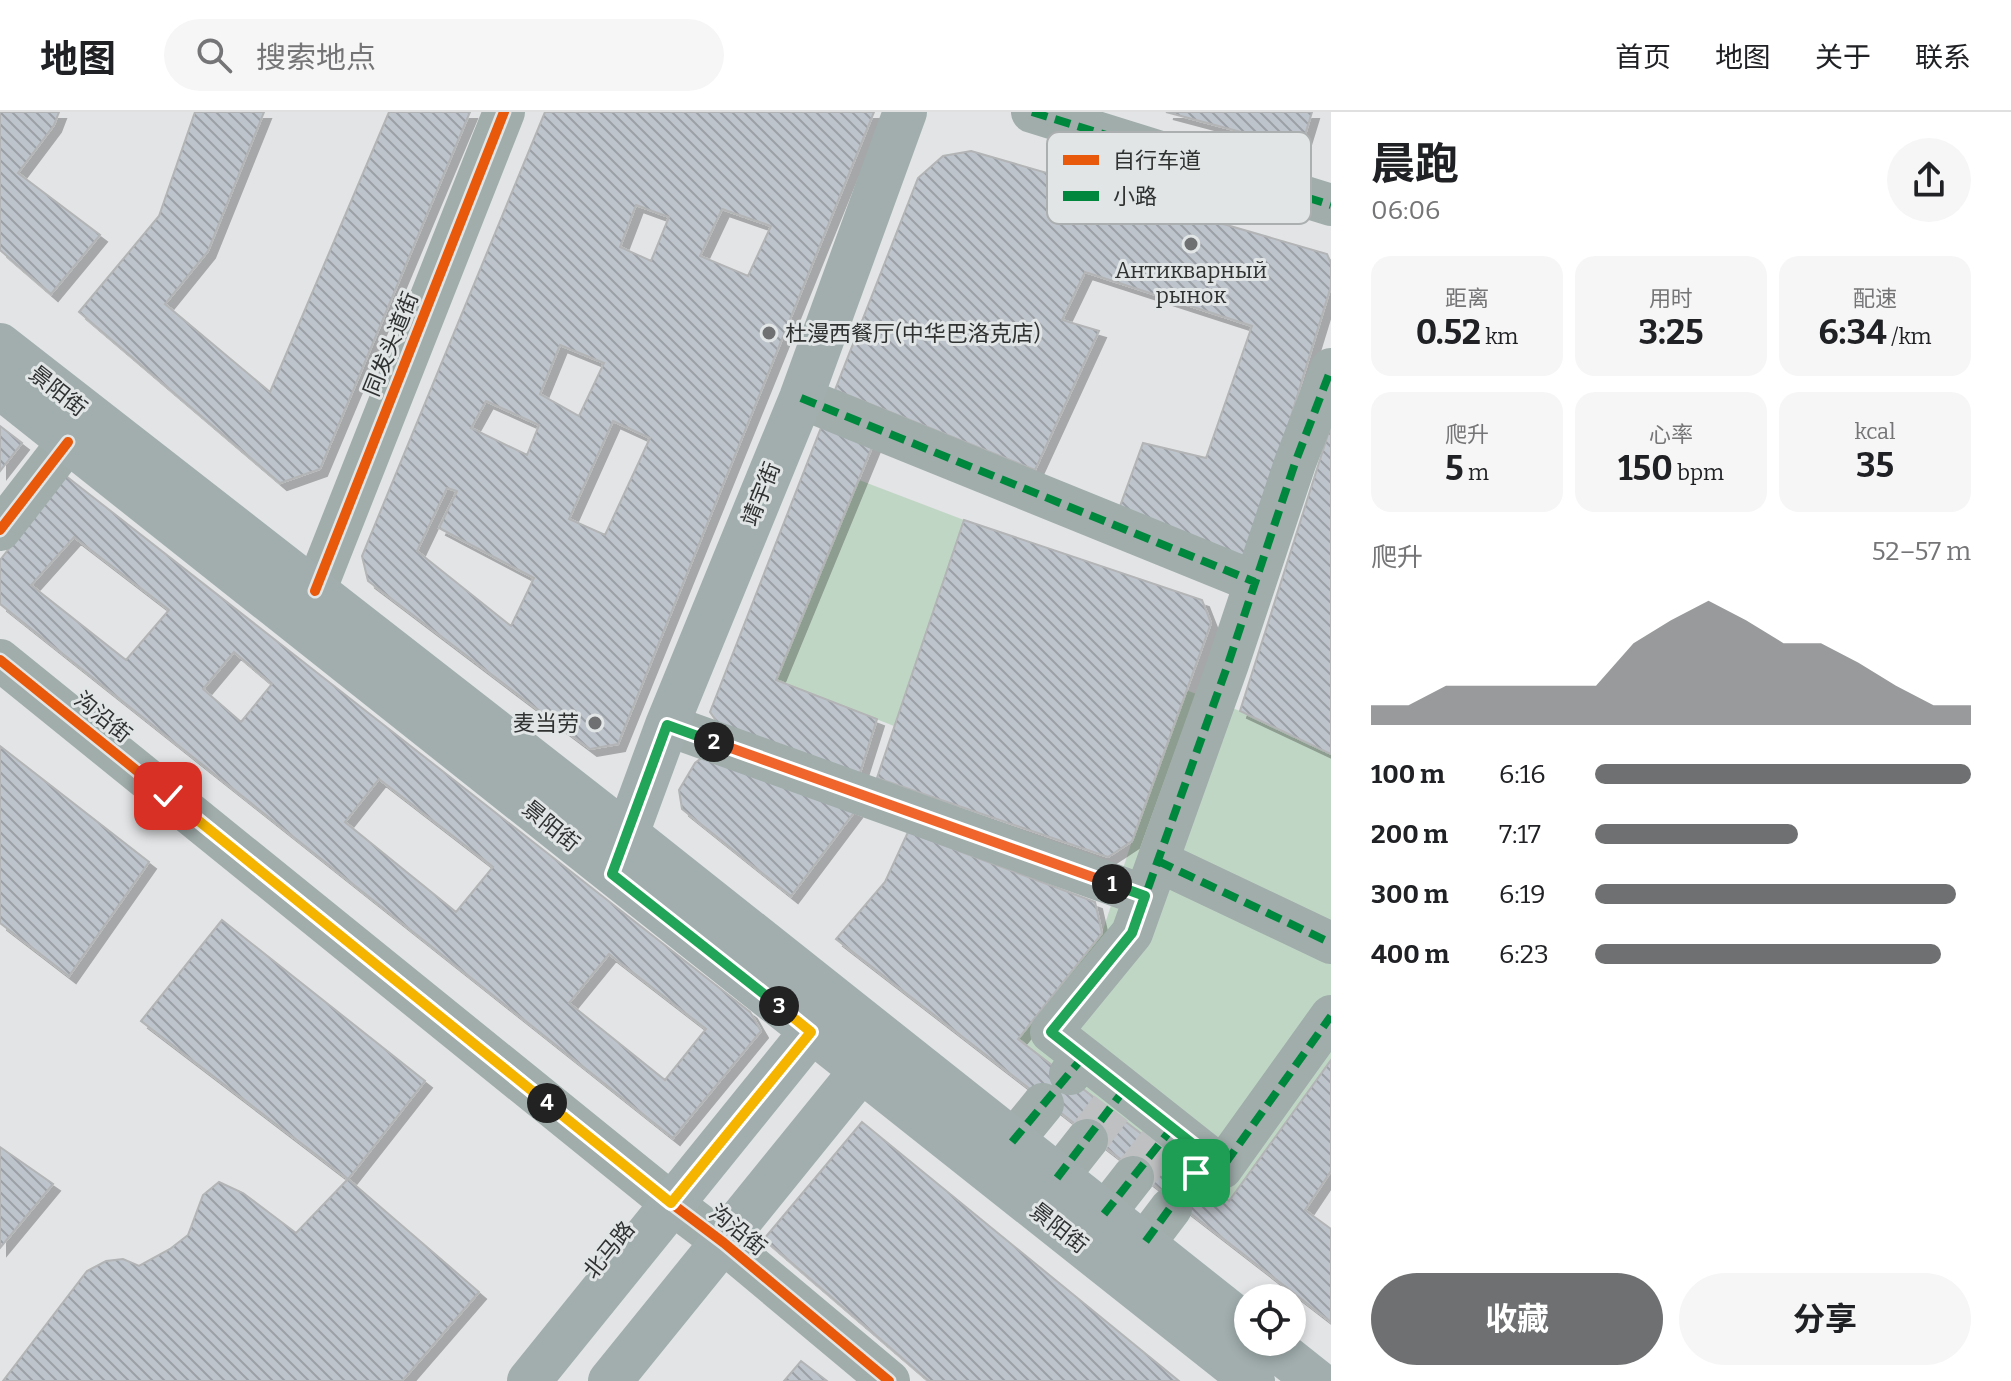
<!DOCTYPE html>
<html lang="zh">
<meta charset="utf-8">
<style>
:root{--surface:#fff;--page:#f6f6f6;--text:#202124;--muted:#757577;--line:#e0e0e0;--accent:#6e7071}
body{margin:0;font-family:Bitter,"Noto Sans SC",serif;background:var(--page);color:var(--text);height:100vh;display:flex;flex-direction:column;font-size:30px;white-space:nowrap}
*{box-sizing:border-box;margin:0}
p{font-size:26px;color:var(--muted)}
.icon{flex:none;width:44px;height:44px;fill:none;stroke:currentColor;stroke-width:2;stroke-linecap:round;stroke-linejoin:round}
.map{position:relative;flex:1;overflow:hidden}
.sheet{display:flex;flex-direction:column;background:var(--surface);width:680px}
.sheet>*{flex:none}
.controls{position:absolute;left:1234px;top:1172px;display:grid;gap:16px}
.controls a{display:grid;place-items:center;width:72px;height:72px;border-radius:50%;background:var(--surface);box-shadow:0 4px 12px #0003;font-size:40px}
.pin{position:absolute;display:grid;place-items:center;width:68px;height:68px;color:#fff;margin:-34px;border-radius:16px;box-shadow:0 4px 12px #0006}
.km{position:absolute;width:40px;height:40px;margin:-20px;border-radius:50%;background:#222;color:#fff;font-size:22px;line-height:40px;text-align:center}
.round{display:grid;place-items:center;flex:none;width:84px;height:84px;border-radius:42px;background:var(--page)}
.head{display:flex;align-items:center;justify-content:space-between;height:136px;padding:0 40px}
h1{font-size:44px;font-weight:700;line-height:60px}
.figures{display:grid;grid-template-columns:repeat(3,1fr);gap:12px;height:136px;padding:8px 40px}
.figures div{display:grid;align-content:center;border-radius:20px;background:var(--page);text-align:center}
.figures b{font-size:34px;font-weight:700}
.figures small{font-size:22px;font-weight:400}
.figures p{font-size:22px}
.chart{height:224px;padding:16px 40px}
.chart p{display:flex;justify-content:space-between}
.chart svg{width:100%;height:144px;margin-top:8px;fill:var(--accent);opacity:.7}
.button{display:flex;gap:16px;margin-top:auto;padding:16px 40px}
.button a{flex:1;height:92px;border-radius:48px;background:var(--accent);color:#fff;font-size:32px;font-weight:700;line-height:92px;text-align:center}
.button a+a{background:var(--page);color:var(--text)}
ul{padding:0 40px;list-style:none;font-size:26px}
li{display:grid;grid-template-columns:128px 96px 1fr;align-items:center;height:60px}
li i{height:20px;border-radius:10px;background:var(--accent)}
header{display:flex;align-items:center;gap:48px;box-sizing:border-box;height:112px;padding:0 40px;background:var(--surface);border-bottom:2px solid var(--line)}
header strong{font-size:38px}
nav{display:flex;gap:44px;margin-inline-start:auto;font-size:28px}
.search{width:560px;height:72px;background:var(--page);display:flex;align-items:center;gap:20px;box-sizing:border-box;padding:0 28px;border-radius:44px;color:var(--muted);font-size:30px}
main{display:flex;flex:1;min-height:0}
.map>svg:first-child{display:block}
</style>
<header>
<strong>地图</strong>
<div class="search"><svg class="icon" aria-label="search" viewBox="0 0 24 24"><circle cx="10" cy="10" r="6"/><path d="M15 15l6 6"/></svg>搜索地点</div>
<nav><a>首页</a><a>地图</a><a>关于</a><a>联系</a></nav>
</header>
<main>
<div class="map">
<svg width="1331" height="1269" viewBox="0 0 1331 1269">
<defs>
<pattern id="building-back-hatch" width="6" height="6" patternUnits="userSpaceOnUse" patternTransform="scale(2)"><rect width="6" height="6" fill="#bec4cc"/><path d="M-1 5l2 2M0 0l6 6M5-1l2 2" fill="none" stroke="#9ba0a6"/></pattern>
<filter id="shadow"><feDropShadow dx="7" dy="7" stdDeviation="0" flood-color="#0004"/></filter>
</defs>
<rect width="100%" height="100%" fill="#e2e4e5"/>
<path fill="#c0d6c5" d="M859,368L964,408L894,614L776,568Z
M1186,578L1240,599L1331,642V948L1229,1088L1018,927L1102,821L1132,729Z"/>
<path fill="url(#building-back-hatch)" stroke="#b2b4b5" stroke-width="2" fill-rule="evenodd" filter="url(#shadow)" d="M0,0H59L54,13L18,61L100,123L51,182L0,138Z
M195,0H264L208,139L165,192L270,280L389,0H470L320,357L280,371L79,200L159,104Z
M545,0H874L618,632L590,637L368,469L362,444ZM636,93L669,105L651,149L620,135ZM722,97L771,114L748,164L700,144ZM560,233L604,251L579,304L540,282ZM486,289L539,313L527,343L471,316ZM613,309L650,326L605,423L569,407ZM447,376L457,379L439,416L534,466L511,514L417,439Z
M1166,0H1312L1301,36Z
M971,39L1327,142L1331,151V174L1249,441L1231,447L1115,408L1143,331L1206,346L1252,214L1085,160L1062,208L1099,219L1035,358L835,278L918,66L943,44Z
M826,303L875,328L776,568L877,607L859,664L724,620L710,600Z
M1331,313V642L1240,599Z
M0,314L22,331L0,359Z
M66,364L750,900L761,919L673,1026L0,492V448ZM74,425L169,498L126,548L31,473ZM234,540L272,572L241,610L203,577ZM379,667L493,755L456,800L345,710ZM609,842L706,917L665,968L569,891Z
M964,408L1202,488L1211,511L1132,729L1108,745L877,666Z
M0,634L149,750L69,864L0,811Z
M708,641L855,699L791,784L682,697L679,678L695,651Z
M908,720L1095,790L1102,821L1018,927L1229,1089L1331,948V1059L1305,1098L1331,1117V1210L836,827L885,770Z
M222,808L425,969L348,1067L141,909Z
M862,1010L1179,1269H929L764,1127Z
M0,1035L53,1072L0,1136Z
M348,1067L479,1180L402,1269H3L87,1159L106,1149L123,1147L139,1154L170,1137L188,1123L203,1083L219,1070L243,1081L296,1121Z
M801,1249L827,1269H784Z"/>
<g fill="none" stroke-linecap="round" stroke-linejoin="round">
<path stroke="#bec0c1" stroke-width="42" stroke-dasharray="42 21" stroke-linecap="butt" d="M1087,1028L1111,996
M1133,1065L1159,1032"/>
<path stroke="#a0adab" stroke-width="42" d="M1032,0L1331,93
M801,286L1255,470
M0,418L68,330
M315,479L504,0
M0,548L671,1091L724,1131L889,1269
M667,613L1145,784
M1158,749L1331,831
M1083,945L1051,920L1132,821L1228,552L1295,351L1331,257
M1070,962L1083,945L1208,1044L1196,1061
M1012,1030L1043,992
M1208,1044L1222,1056L1331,904
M1057,1066L1087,1028
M1104,1102L1133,1065
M1143,1133L1171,1096"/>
<path stroke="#a1aead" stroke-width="44" d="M0,233L627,722L1248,1215
M0,275L1253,1269
M617,749L667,613L801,286L905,0
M1267,1230L1316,1269
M529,1269L811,920
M610,1269L861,959"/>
<path stroke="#00873e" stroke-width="8" stroke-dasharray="16 8" stroke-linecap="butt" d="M1032,0L1331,93
M801,286L1255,470
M667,613L1145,784
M1158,749L1331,831
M1083,945L1051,920L1132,821L1228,552L1295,351L1331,257
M1012,1030L1083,945L1208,1044L1143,1133
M1208,1044L1222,1056L1331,904
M1057,1066L1124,978
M1104,1102L1172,1016"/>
<g stroke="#e1e5e6" stroke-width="15">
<path id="cycleway" d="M0,418L68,330
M315,479L504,0
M0,548L671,1091L724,1131L889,1269"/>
</g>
<use href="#cycleway" stroke="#e8590c" stroke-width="10"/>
</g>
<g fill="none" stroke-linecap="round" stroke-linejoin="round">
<g stroke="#fff" stroke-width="16">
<path id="split-1" d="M1112,772L1145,784L1132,821L1051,920L1208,1044L1196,1061"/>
</g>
<g stroke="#fff" stroke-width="16">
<path id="split-2" d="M714,630L1112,772"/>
</g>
<g stroke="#fff" stroke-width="16">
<path id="split-3" d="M714,630L667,613L612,762L779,894"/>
</g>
<g stroke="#fff" stroke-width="16">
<path id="split-4" d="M547,991L671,1091L811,920L779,894"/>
</g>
<g stroke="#fff" stroke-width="16">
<path id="split-5" d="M168,684L547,991"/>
</g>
<use href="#split-1" stroke="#22a559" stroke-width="10"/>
<use href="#split-2" stroke="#f0652b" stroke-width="10"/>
<use href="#split-3" stroke="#22a559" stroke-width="10"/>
<use href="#split-4" stroke="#f5b400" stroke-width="10"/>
<use href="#split-5" stroke="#f5b400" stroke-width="10"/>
</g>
<g fill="#6e7071" stroke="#e1e5e6" stroke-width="3">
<circle cx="1191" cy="132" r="8"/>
<circle cx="769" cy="221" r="8"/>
<circle cx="595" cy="611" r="8"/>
</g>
<g text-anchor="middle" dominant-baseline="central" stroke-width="6" stroke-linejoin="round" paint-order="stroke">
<g font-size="22" fill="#303232" stroke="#e1e5e6">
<text x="1191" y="158">Антикварный<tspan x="1191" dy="25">рынок</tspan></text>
<text x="785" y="221" text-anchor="start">杜漫西餐厅(中华巴洛克店)</text>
<text x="579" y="611" text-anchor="end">麦当劳</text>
</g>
<g font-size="22" fill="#303232" stroke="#e1e5e6">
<text transform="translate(391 232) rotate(-68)">同发头道街</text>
<text transform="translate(58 279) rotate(38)">景阳街</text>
<text transform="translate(761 382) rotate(-68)">靖宇街</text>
<text transform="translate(103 605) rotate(39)">沟沿街</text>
<text transform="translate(551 714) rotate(39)">景阳街</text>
<text transform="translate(1059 1116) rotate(38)">景阳街</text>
<text transform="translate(738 1118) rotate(39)">沟沿街</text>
<text transform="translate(609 1138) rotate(-51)">北马路</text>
</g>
</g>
<rect x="1047" y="20" width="264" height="92" rx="12" fill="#e1e5e6" stroke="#acafb0" stroke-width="2"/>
<rect x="1063" y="43" width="36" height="10" fill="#e8590c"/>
<rect x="1063" y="79" width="36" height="10" fill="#00873e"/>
<g font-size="22" fill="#303232">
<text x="1113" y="56">自行车道</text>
<text x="1113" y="92">小路</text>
</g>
</svg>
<div class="controls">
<a><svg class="icon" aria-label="locate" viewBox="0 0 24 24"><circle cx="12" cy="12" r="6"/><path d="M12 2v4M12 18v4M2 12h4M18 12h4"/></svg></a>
</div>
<div class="pin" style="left:1196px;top:1061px;background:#1e9e55"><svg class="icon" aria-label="arrive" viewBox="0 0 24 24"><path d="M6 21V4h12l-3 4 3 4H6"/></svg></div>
<div class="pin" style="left:168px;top:684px;background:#d93025"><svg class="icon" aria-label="check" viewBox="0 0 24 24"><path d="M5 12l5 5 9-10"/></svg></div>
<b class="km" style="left:1112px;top:772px">1</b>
<b class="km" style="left:714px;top:630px">2</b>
<b class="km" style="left:779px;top:894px">3</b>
<b class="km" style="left:547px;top:991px">4</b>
</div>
<section class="sheet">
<div class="head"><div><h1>晨跑</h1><p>06:06</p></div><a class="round"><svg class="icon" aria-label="share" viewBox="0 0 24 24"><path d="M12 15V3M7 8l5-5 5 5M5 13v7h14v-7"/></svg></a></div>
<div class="figures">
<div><p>距离</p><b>0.52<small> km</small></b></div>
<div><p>用时</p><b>3:25</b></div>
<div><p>配速</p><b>6:34<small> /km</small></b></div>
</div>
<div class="figures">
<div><p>爬升</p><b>5<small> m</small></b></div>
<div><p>心率</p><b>150<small> bpm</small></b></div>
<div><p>kcal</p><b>35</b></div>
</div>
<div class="chart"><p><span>爬升</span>52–57 m</p>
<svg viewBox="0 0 160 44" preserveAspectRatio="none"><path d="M0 44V38L10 38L20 32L30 32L40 32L50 32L60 32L70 19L80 12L90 6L100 12L110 19L120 19L130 25L140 32L150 38L160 38V44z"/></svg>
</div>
<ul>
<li><b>100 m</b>6:16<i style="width:100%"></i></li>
<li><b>200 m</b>7:17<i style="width:54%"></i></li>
<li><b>300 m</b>6:19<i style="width:96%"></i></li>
<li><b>400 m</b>6:23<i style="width:92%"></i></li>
</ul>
<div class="button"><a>收藏</a><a>分享</a></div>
</section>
</main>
